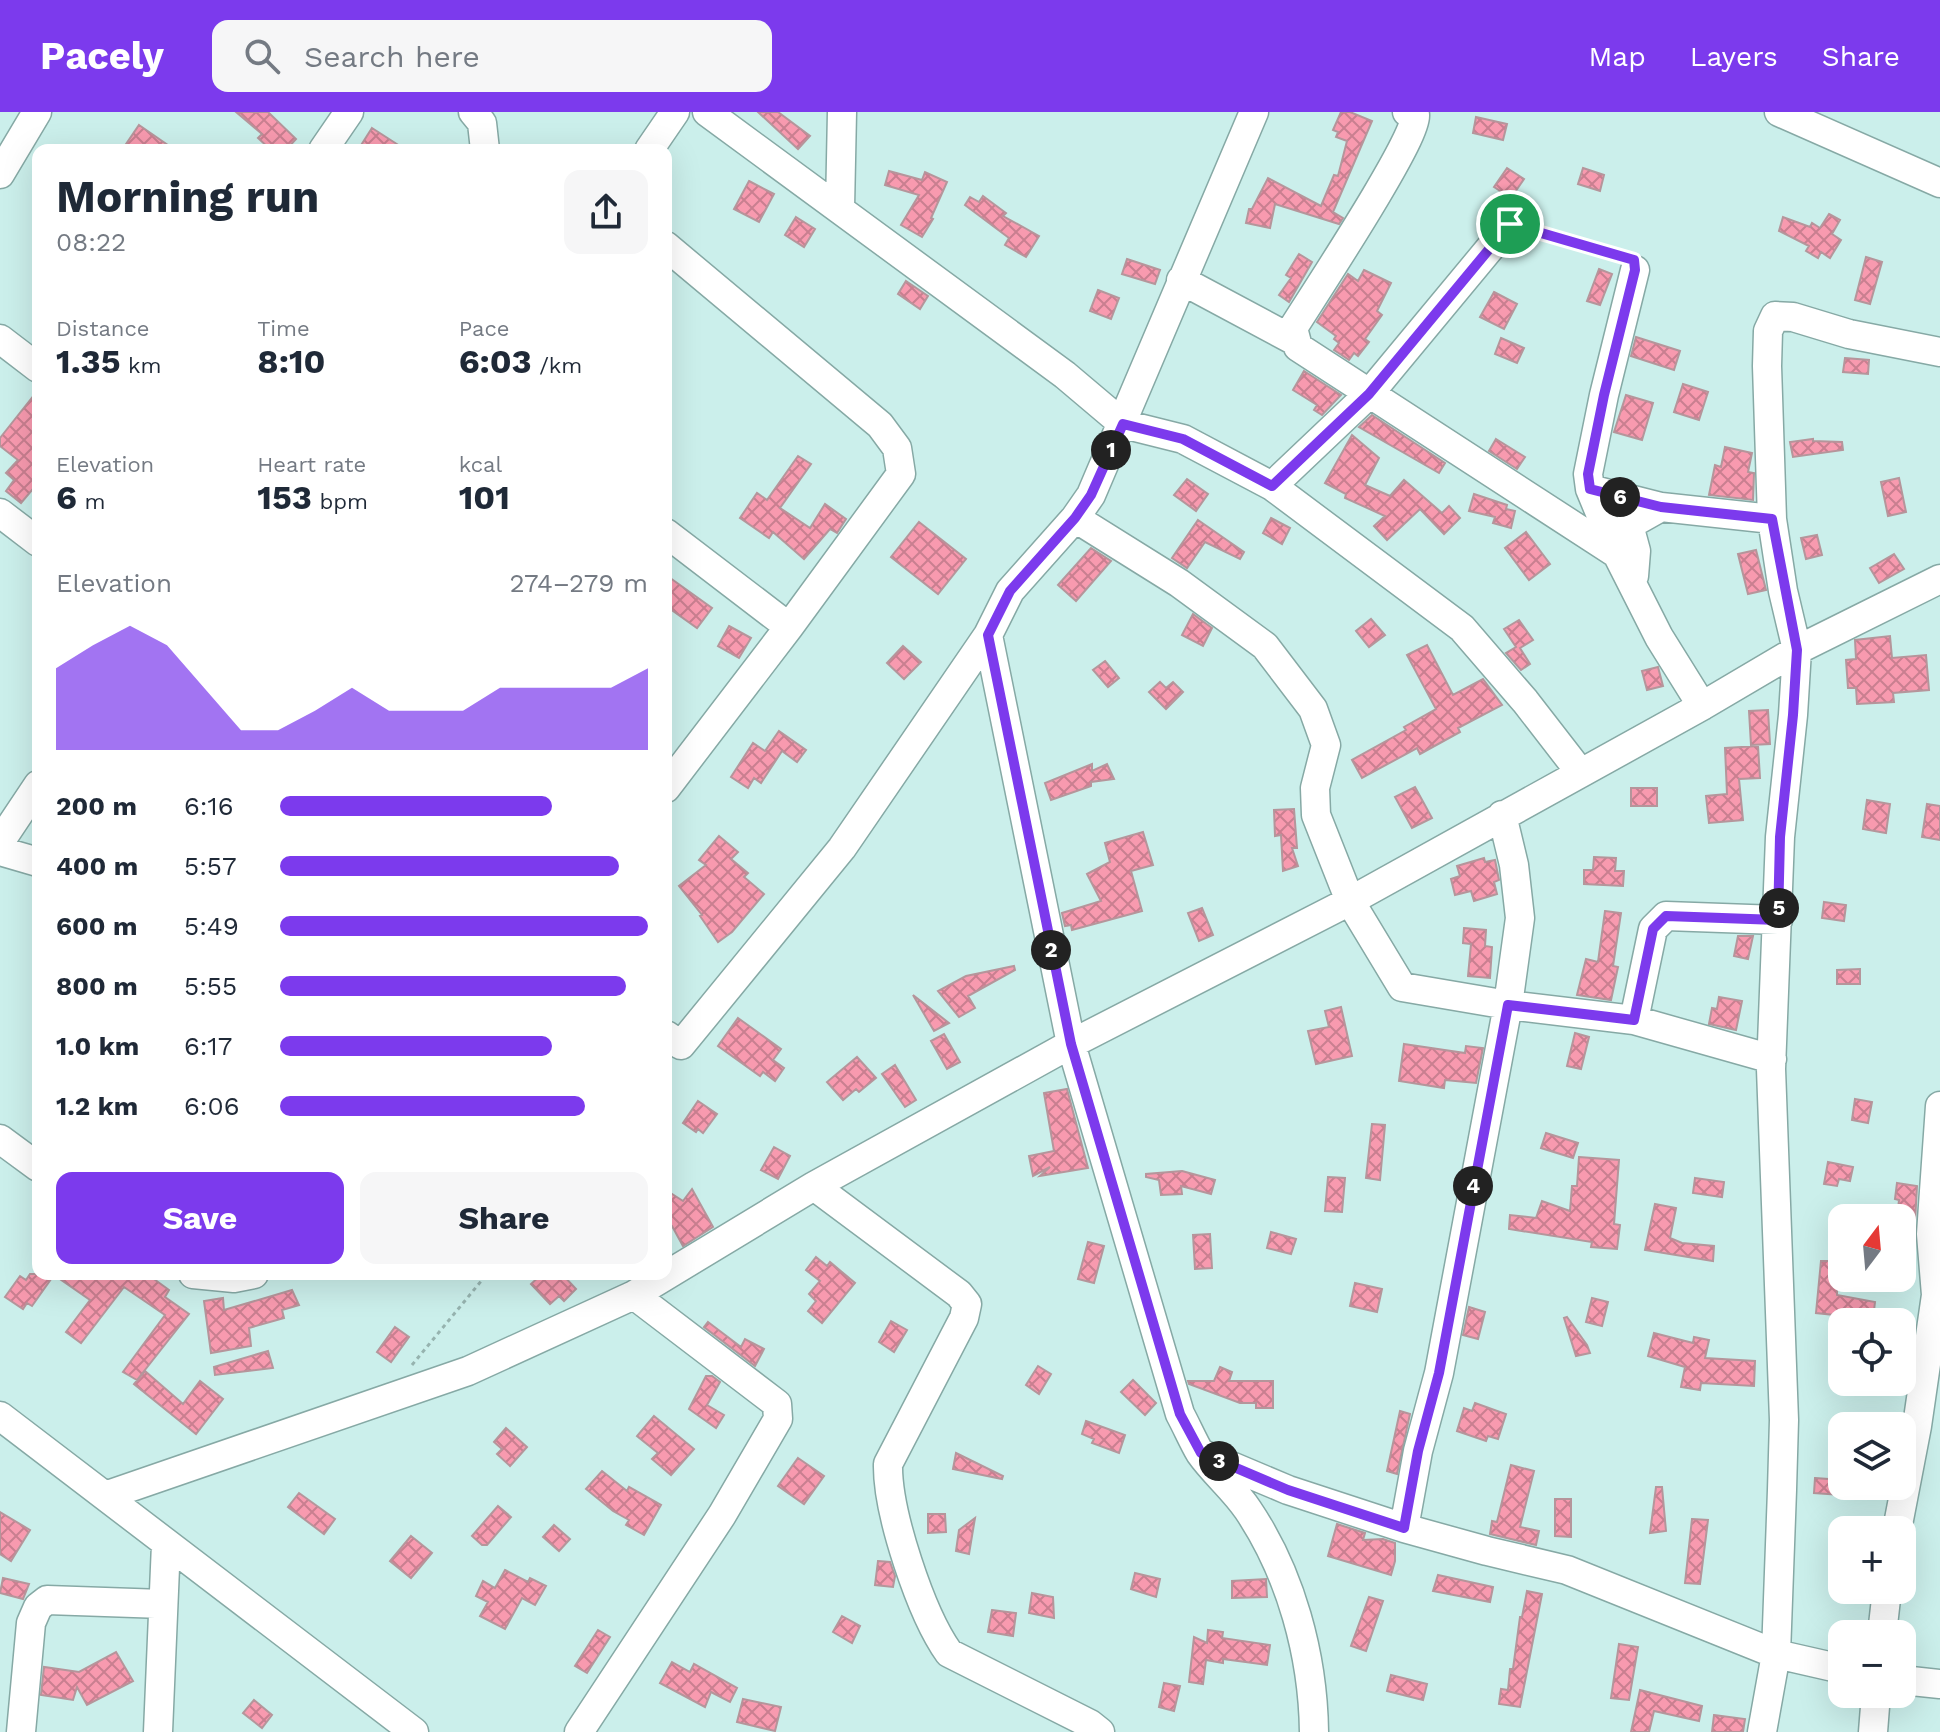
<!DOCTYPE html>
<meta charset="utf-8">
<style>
:root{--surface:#fff;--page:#f6f6f7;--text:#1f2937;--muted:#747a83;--accent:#7c3aed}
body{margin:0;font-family:"Work Sans",sans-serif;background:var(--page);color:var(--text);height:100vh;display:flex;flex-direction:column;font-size:30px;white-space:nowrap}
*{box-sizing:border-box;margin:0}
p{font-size:26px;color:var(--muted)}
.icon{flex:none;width:44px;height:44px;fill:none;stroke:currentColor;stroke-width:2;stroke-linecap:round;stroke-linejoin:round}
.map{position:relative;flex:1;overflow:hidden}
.panel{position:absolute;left:32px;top:32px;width:640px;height:1136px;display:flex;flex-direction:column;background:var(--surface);border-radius:16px;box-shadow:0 8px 32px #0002}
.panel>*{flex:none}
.needle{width:52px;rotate:16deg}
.fabs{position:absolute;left:1828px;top:1092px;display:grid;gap:16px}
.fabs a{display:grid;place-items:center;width:88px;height:88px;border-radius:16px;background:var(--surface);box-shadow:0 8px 32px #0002;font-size:40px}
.pin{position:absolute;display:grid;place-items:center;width:68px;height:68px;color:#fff;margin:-34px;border:4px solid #fff;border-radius:50%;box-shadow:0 2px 8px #0007}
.km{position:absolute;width:40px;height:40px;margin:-20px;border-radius:50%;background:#222;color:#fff;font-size:22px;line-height:40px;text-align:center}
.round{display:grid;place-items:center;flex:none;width:84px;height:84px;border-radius:16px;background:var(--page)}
.headline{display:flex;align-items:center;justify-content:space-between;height:136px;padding:0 24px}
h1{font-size:44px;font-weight:700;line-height:60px}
.stats{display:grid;grid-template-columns:repeat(3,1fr);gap:12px;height:136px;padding:8px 24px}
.stats div{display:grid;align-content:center}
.stats b{font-size:34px;font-weight:700}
.stats small{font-size:22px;font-weight:400}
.stats p{font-size:22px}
.chart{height:224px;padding:16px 24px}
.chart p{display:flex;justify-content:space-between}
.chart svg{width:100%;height:144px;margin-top:8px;fill:var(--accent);opacity:.7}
.primary-button{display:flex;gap:16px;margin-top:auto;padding:16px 24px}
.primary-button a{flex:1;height:92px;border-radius:16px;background:var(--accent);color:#fff;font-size:32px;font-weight:700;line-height:92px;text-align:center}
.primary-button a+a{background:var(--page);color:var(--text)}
ul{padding:0 24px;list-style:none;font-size:26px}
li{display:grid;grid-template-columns:128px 96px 1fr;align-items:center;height:60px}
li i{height:20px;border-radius:10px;background:var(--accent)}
header{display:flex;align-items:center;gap:48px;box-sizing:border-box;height:112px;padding:0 40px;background:var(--accent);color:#fff}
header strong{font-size:38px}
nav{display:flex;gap:44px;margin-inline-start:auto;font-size:28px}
.search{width:560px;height:72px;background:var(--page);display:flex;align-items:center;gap:20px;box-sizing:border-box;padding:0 28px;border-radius:16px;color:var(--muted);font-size:30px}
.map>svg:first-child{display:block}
</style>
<header>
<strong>Pacely</strong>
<div class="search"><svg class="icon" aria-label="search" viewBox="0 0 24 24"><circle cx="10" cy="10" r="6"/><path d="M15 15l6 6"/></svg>Search here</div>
<nav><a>Map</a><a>Layers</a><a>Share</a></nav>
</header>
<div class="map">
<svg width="1940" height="1620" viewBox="0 0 1940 1620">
<defs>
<pattern id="building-cross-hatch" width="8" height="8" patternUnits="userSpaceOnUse" patternTransform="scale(2)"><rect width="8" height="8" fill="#f89aaf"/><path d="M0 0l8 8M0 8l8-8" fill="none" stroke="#c97f90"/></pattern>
</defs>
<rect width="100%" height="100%" fill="#cbefeb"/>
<path fill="url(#building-cross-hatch)" stroke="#b5959b" stroke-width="2" d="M236,0H268L296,27L286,38H271L258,26L262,22Z
M758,0H778L810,24L798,37Z
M1341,0H1350L1372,9L1333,100L1343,106L1339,112L1275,92L1270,116L1246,111L1249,97H1252L1268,66L1321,94L1334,63L1338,64L1347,29L1336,25L1338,20L1333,18Z
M1476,5L1507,12L1503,28L1473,21Z
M139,13L175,38H122Z
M372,16L406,38H358Z
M1507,56L1524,67L1511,86L1494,75Z
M1583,56L1604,63L1600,79L1578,72Z
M889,59L922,68L925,60L947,70L931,106L933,107L922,125L901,113L919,83L885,73Z
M749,69L774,82L759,110L734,97Z
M983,84L1006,101L1003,104L1039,124L1026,145L1005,133L1009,126L965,93L970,85L979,90Z
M1829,102L1840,108L1832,122L1841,128L1830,146L1821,140L1818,146L1806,139L1809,134L1779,119L1783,105L1810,115L1812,111L1820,116Z
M796,105L815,117L804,135L785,123Z
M1299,142L1312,150L1289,190L1279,183L1291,166L1286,163Z
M1866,145L1882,150L1870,192L1855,188Z
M1127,147L1160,158L1155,172L1122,162Z
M1599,157L1612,162L1600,193L1587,189Z
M1364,158L1391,171L1377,199L1382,203L1365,227L1369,230L1358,244L1354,241L1349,248L1334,238L1339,231L1334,227L1336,224L1317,210L1348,162L1358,169Z
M906,169L928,184L920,197L898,182Z
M1098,178L1119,186L1111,207L1090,199Z
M1494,180L1517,192L1504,217L1480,205Z
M1636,225L1680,239L1674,258L1631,244Z
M1501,226L1524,236L1517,251L1495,242Z
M1845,246L1869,248L1868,262L1843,260Z
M1304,259L1341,283L1322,303L1314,298L1317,293L1293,278Z
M1683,272L1708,280L1699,308L1674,300Z
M38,278V371L21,391L6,379L14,368L6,361L18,348L0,334V326Z
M1626,283L1653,291L1642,328L1614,320Z
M1372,303L1445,351L1439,361L1359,315Z
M1352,323L1379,346L1365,373L1390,384L1404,368L1442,401L1449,394L1460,406L1444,422L1420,397L1387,428L1374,414L1385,404L1345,386L1346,382L1325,371Z
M1496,327L1525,345L1517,357L1489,339Z
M1813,327V329L1842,330L1843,338L1793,345L1790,330Z
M1725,335L1752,341L1748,360L1754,361L1753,388L1709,383L1715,353L1721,355Z
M798,344L811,352L780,396L810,416L825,392L846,407L837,421L830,417L804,447L773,420L769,426L740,406L757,381L767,388Z
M1899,366L1906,400L1888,404L1881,370Z
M1187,367L1208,382L1196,399L1174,383Z
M1474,382L1507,393L1506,397L1515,399L1511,416L1493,411L1495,405L1469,399Z
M1271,406L1290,416L1282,432L1263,421Z
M1198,408L1244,440L1240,447L1205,430L1187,456L1172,446Z
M919,410L966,447L938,482L891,445Z
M1526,420L1550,452L1529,468L1505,436Z
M1817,423L1822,443L1806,447L1801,426Z
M1091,436L1111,449L1076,489L1058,473Z
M1756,438L1766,478L1748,482L1738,442Z
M1894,442L1904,457L1879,471L1870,456Z
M666,463L712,496L697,516L666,494Z
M1193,502L1212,516L1203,534L1182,523Z
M1371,507L1385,523L1369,535L1356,519Z
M1519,508L1533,528L1520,536L1530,552L1521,558L1506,541L1516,535L1504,517Z
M729,514L751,526L739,546L718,534Z
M1890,524L1892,546L1926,543L1929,578L1893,581L1894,590L1857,592L1856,576H1848L1846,548L1856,547L1855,528Z
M1427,533L1453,583L1483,567L1502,593L1458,616L1460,620L1420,642L1417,636L1362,666L1352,648L1406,618L1404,615L1436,597L1407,543Z
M903,534L921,550L904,567L887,551Z
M1105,549L1119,566L1108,575L1093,558Z
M1658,555L1663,574L1647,578L1642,559Z
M1160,570L1166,576L1173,570L1183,580L1166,597L1149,580Z
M1768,598L1770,632L1751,633L1749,599Z
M779,619L806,638L797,650L782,639L761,671L754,666L748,676L731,665L753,631L765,639Z
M1758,634L1760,666L1739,667L1743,708L1709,711L1706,684L1727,682L1725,636Z
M1092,652V659L1107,652L1114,667L1091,670V674L1051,688L1045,671Z
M1415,675L1432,706L1412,716L1395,685Z
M1631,676H1657V694H1631Z
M1867,688L1890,692L1886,721L1863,717Z
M1927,692L1940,694V728L1922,725Z
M1294,697L1297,736H1292L1298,754L1283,759L1281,723L1275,724L1274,698Z
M1143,720L1153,753L1131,759L1142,799L1072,818L1071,813L1065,814L1062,801L1101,789L1087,762L1110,750L1105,731Z
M719,724L738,740L731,747L748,761L744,765L764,782L732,820L718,830L700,804L702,803L679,774L706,753L699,748Z
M1594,745L1616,746L1615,759H1624L1623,774L1584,772V758H1593Z
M1484,746L1485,750L1495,748L1499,768L1494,770L1497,782L1474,789L1471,779L1455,783L1451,767L1460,764L1457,754Z
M1824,790L1846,793L1844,809L1822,806Z
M1202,796L1213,823L1199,829L1188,801Z
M1605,799L1621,801L1613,854L1618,855L1611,888L1577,883L1586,847L1598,850Z
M1464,816L1486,818L1485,834L1492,835L1490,866L1468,864L1471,832L1463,831Z
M1738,824H1753L1748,847L1734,844Z
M1014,854L1015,858L968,884L975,896L959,905L938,879L966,864Z
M1860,857V872H1837V858Z
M913,883L949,911L934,919Z
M1719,885L1742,889L1736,918L1709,912L1712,896L1717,897Z
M1341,895L1352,944L1316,952L1308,919L1329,915L1325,899Z
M738,906L781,937L773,948L784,956L775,969L763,960L760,964L718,934Z
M1575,921L1589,925L1581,957L1567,954Z
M944,922L960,950L947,957L931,929Z
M1404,932L1465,941L1466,934L1483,936L1476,971L1445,968L1444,976L1399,969Z
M857,945L876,966L859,980L856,977L843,988L827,970Z
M895,953L916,988L905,995L882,962Z
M1067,977L1088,1056L1040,1064L1050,1055L1033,1064L1029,1044L1054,1039L1044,981Z
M1855,987L1872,990L1868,1011L1852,1008Z
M698,989L717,1002L703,1021L698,1017L696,1020L683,1011Z
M1372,1012L1385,1013L1380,1068L1366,1066Z
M1546,1021L1578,1031L1573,1046L1541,1036Z
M774,1035L790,1044L778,1067L761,1058Z
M1579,1045L1619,1048L1614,1112L1620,1113L1617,1137L1591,1135L1592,1130L1509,1117L1510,1103L1536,1106L1542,1089L1570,1099L1572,1074H1577Z
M1828,1050L1853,1055L1850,1069L1839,1067L1837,1074L1824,1072Z
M1182,1059L1215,1068L1211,1082L1181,1074L1182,1082L1161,1083L1159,1068L1146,1065V1062Z
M1328,1065L1345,1066L1342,1100L1325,1099Z
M1695,1066L1724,1070L1722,1085L1693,1081Z
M1897,1071L1917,1074L1915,1110L1897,1106L1899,1088L1895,1087Z
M692,1077L713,1115L683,1134L672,1114L666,1110V1078L683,1089Z
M1655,1092L1676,1096L1670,1126L1682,1131L1714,1134L1713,1149L1645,1138Z
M1271,1120L1296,1127L1291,1142L1267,1136Z
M1210,1122L1212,1156L1195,1157L1193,1123Z
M1088,1130L1104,1134L1094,1171L1078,1167Z
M816,1145L827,1154L830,1150L855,1171L822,1211L808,1199L816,1189L809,1182L820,1169L806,1158Z
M1821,1149H1837V1183L1875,1190L1873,1207L1816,1201Z
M30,1162H147L169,1178L165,1185L189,1202L137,1268L123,1260L165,1203L124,1175L81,1231L66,1220L90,1188L54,1163L32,1194L27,1191L23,1197L5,1185L20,1164L26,1168Z
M542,1162H562L576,1177L564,1189L559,1184L550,1192L531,1172Z
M1355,1171L1382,1177L1377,1200L1350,1194Z
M292,1178L299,1193L282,1198L284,1206L249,1216L251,1234L211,1241L204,1189L223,1186L224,1198Z
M1592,1186L1608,1190L1602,1214L1586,1210Z
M1469,1195L1485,1200L1478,1227L1463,1223Z
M1567,1205L1587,1233L1590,1241L1576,1244L1564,1206Z
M891,1209L907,1218L894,1240L879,1230Z
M708,1210L741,1235L745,1227L764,1237L755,1254L704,1215Z
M395,1215L409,1225L391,1250L377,1240Z
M1654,1221L1693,1231L1694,1225L1709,1228L1705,1246L1755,1249L1754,1274L1701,1271L1700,1278L1681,1275L1685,1255L1648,1244Z
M268,1239L273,1256L215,1263L214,1255Z
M1038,1254L1051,1262L1039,1282L1026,1273Z
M1220,1255L1232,1260L1229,1269H1273V1296H1256V1291H1240L1189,1272L1188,1269H1214Z
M145,1259L183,1292L200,1269L223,1287L196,1322L134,1272Z
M706,1264H712L720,1270L707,1293L724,1303L716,1316L689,1297Z
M1133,1268L1156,1291L1145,1303L1121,1280Z
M1475,1291L1506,1302L1498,1327L1488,1324L1486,1329L1457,1319L1464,1296L1472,1299Z
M1400,1299L1410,1302L1397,1362L1387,1359Z
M654,1304L694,1337L671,1363L652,1347L658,1341L637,1324Z
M1086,1309L1125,1323L1119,1341L1092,1331L1094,1327L1082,1322Z
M506,1316L527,1335L510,1354L497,1342L502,1337L494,1330Z
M956,1341L1003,1364L1002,1367L953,1357Z
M798,1346L824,1364L804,1392L778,1374Z
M1511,1353L1534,1359L1520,1415L1539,1419L1536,1433L1490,1422L1492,1409L1497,1410Z
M602,1359L627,1379L629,1375L661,1393L644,1423L626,1413L629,1408L613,1399L586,1377Z
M1815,1366L1842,1368L1841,1383L1814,1381Z
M1656,1375H1662L1666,1419L1650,1421Z
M299,1381L335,1407L324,1422L288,1395Z
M1555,1387H1571V1425L1555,1424Z
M498,1394L511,1405L487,1433H482L472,1424Z
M0,1400L30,1418L11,1449L0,1442Z
M928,1402H945L946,1420L928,1421Z
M975,1406L969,1442L956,1439L959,1418Z
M1692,1407L1708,1408L1700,1472L1685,1471Z
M1337,1412L1365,1421L1363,1428L1383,1427L1395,1431V1449L1391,1463L1328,1444Z
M554,1413L570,1427L559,1439L543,1425Z
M411,1424L432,1441L411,1466L390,1449Z
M878,1449L890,1450L895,1464L893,1475L875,1473Z
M505,1458L528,1470L530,1466L546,1474L535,1493L522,1486L505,1517L480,1504L488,1490L476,1484L483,1469L495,1476Z
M1135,1461L1160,1467L1156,1485L1131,1477Z
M1438,1463L1493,1475L1490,1490L1433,1479Z
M3,1466L29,1472L23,1487L0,1481Z
M1266,1467L1267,1485L1232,1486V1469Z
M1527,1479L1542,1482L1520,1595L1499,1592L1501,1577L1508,1578L1510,1557H1513L1520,1505H1522Z
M1032,1481L1053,1485L1054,1506L1029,1501Z
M1369,1485L1383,1489L1366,1539L1351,1534Z
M992,1498L1016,1501L1013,1524L988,1520Z
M842,1504L860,1514L852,1531L833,1520Z
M598,1518L610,1525L587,1561L575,1554Z
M1208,1518L1223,1520L1222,1526L1270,1533L1267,1553L1223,1547V1551L1206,1548L1203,1572L1189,1570L1194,1525L1207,1531Z
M1619,1532L1638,1535L1629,1588L1611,1586Z
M116,1540L133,1569L87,1593L77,1575L73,1588L41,1583L44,1555L79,1560Z
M672,1550L690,1560L694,1552L737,1576L730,1590L711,1580L705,1595L660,1571Z
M1391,1563L1427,1572L1423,1588L1387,1579Z
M1164,1571L1180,1574L1174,1599L1159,1595Z
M1640,1578L1702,1594L1699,1609L1654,1599L1649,1620H1631Z
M743,1587L781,1595L775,1619L737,1610Z
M254,1588L272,1603L262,1616L243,1601Z
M1714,1603L1745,1607L1743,1620H1712Z"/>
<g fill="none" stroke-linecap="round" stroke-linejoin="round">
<g stroke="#86a9a5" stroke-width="31">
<path id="minor" d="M473,0L482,11L485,38
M707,0L1065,263L1123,312L1183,327L1272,374L1462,516L1525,589L1580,660
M1407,0L1415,3C1419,24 1311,187 1293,216L1298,235L1617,442L1659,525L1702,594
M1779,0L1940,71
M323,38L349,0
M649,38L675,0
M0,62L37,0
M840,96L842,0
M666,134L880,313L897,336L901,362L789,515L666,676
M1181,168L1295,229
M0,227L38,256
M1272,374L1369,282L1510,112
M1590,377L1661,395
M0,401L38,430
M1075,406L1179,471L1265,534L1313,597L1326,633L1315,676L1316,703L1350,789L1402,875L1508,893L1634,908L1772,947
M666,421L789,515
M1617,442L1590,377L1588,362L1604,283L1635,158
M1634,464L1636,439L1629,413L1661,395L1772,407
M988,523L1071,932L1180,1302C1187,1315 1193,1329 1200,1341C1214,1361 1234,1377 1248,1398C1291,1462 1313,1543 1314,1620
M0,730L38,673
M0,739L38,750
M1634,908L1653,817L1666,804L1778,808
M666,923L681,933L842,736L988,523L1010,479L1075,406L1091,383L1254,0
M0,1027L38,1055
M814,1074L959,1182L967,1192L964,1206L888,1352C887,1400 921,1502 949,1541L1090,1612L1100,1620
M193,1162L234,1166L254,1162
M0,1304L414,1620
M1205,1343L1288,1378L1404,1416L1487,1439L1567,1458L1776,1542L1842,1557
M105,1384L468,1259L634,1183L814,1074L1071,932L1350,789L1702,594L1797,538L1940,467
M1404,1416L1418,1339L1439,1261L1508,893L1520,806L1514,753L1502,703
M1897,1418L1917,1314L1936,1183L1931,1122L1940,994
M1882,1522L1887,1478
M1902,1568L1940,1572
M21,1620L31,1511L38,1495L47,1488L163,1492
M158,1620L166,1432
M579,1620L722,1403L778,1307L777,1292L634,1183
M1762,1620L1776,1542L1782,1378L1784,1308L1771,957L1780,725L1793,603L1797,538L1783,479L1772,407L1767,254L1768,219L1775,204L1793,205L1849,222L1940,240
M1873,1620L1876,1582"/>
</g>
<path stroke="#96b3af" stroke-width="3" stroke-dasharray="4 4" stroke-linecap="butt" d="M1532,118L1617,143
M412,1253L487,1162"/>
<use href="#minor" stroke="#fff" stroke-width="28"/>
</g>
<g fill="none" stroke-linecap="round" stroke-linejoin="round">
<g stroke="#fff" stroke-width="16">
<path id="route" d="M1510,112L1634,148L1635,158L1604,283L1588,362L1590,377L1661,395L1772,407L1797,538L1793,603L1780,725L1778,808L1666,804L1653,817L1634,908L1508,893L1439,1261L1418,1339L1404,1416L1288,1378L1201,1341L1180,1302L1071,932L988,523L1010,479L1075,406L1091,383L1123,312L1183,327L1272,374L1369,282Z"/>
</g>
<use href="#route" stroke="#7c3aed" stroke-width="10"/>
</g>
</svg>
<div class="fabs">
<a><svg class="needle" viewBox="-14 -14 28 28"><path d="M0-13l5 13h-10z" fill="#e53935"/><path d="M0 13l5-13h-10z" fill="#747a83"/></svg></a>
<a><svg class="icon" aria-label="locate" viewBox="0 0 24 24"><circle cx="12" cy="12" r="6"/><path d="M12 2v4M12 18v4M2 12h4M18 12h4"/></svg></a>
<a><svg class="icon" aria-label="layers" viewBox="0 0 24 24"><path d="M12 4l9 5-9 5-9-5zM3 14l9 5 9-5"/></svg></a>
<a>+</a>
<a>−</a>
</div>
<div class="pin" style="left:1510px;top:112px;background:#1e9e55"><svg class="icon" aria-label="arrive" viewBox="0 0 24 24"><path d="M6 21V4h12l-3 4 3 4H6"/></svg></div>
<b class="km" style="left:1111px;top:338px">1</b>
<b class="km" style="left:1051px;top:838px">2</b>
<b class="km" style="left:1219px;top:1349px">3</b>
<b class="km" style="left:1473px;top:1074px">4</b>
<b class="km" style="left:1779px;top:796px">5</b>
<b class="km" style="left:1620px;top:385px">6</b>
<section class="panel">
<div class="headline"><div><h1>Morning run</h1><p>08:22</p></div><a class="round"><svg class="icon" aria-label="share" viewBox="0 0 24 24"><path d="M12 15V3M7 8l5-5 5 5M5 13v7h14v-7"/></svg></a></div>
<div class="stats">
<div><p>Distance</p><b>1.35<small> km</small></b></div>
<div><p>Time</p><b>8:10</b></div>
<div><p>Pace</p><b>6:03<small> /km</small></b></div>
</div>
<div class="stats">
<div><p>Elevation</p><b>6<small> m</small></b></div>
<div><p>Heart rate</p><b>153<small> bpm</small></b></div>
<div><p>kcal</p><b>101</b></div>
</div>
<div class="chart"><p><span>Elevation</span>274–279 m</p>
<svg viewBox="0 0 160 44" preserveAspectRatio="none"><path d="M0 44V19L10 12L20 6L30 12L40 25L50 38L60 38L70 32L80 25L90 32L100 32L110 32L120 25L130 25L140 25L150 25L160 19V44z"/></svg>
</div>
<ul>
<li><b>200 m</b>6:16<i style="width:74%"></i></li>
<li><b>400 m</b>5:57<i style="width:92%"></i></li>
<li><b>600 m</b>5:49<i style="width:100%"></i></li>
<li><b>800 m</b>5:55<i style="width:94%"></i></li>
<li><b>1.0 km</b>6:17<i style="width:74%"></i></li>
<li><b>1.2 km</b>6:06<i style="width:83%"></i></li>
</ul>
<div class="primary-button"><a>Save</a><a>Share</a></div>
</section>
</div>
